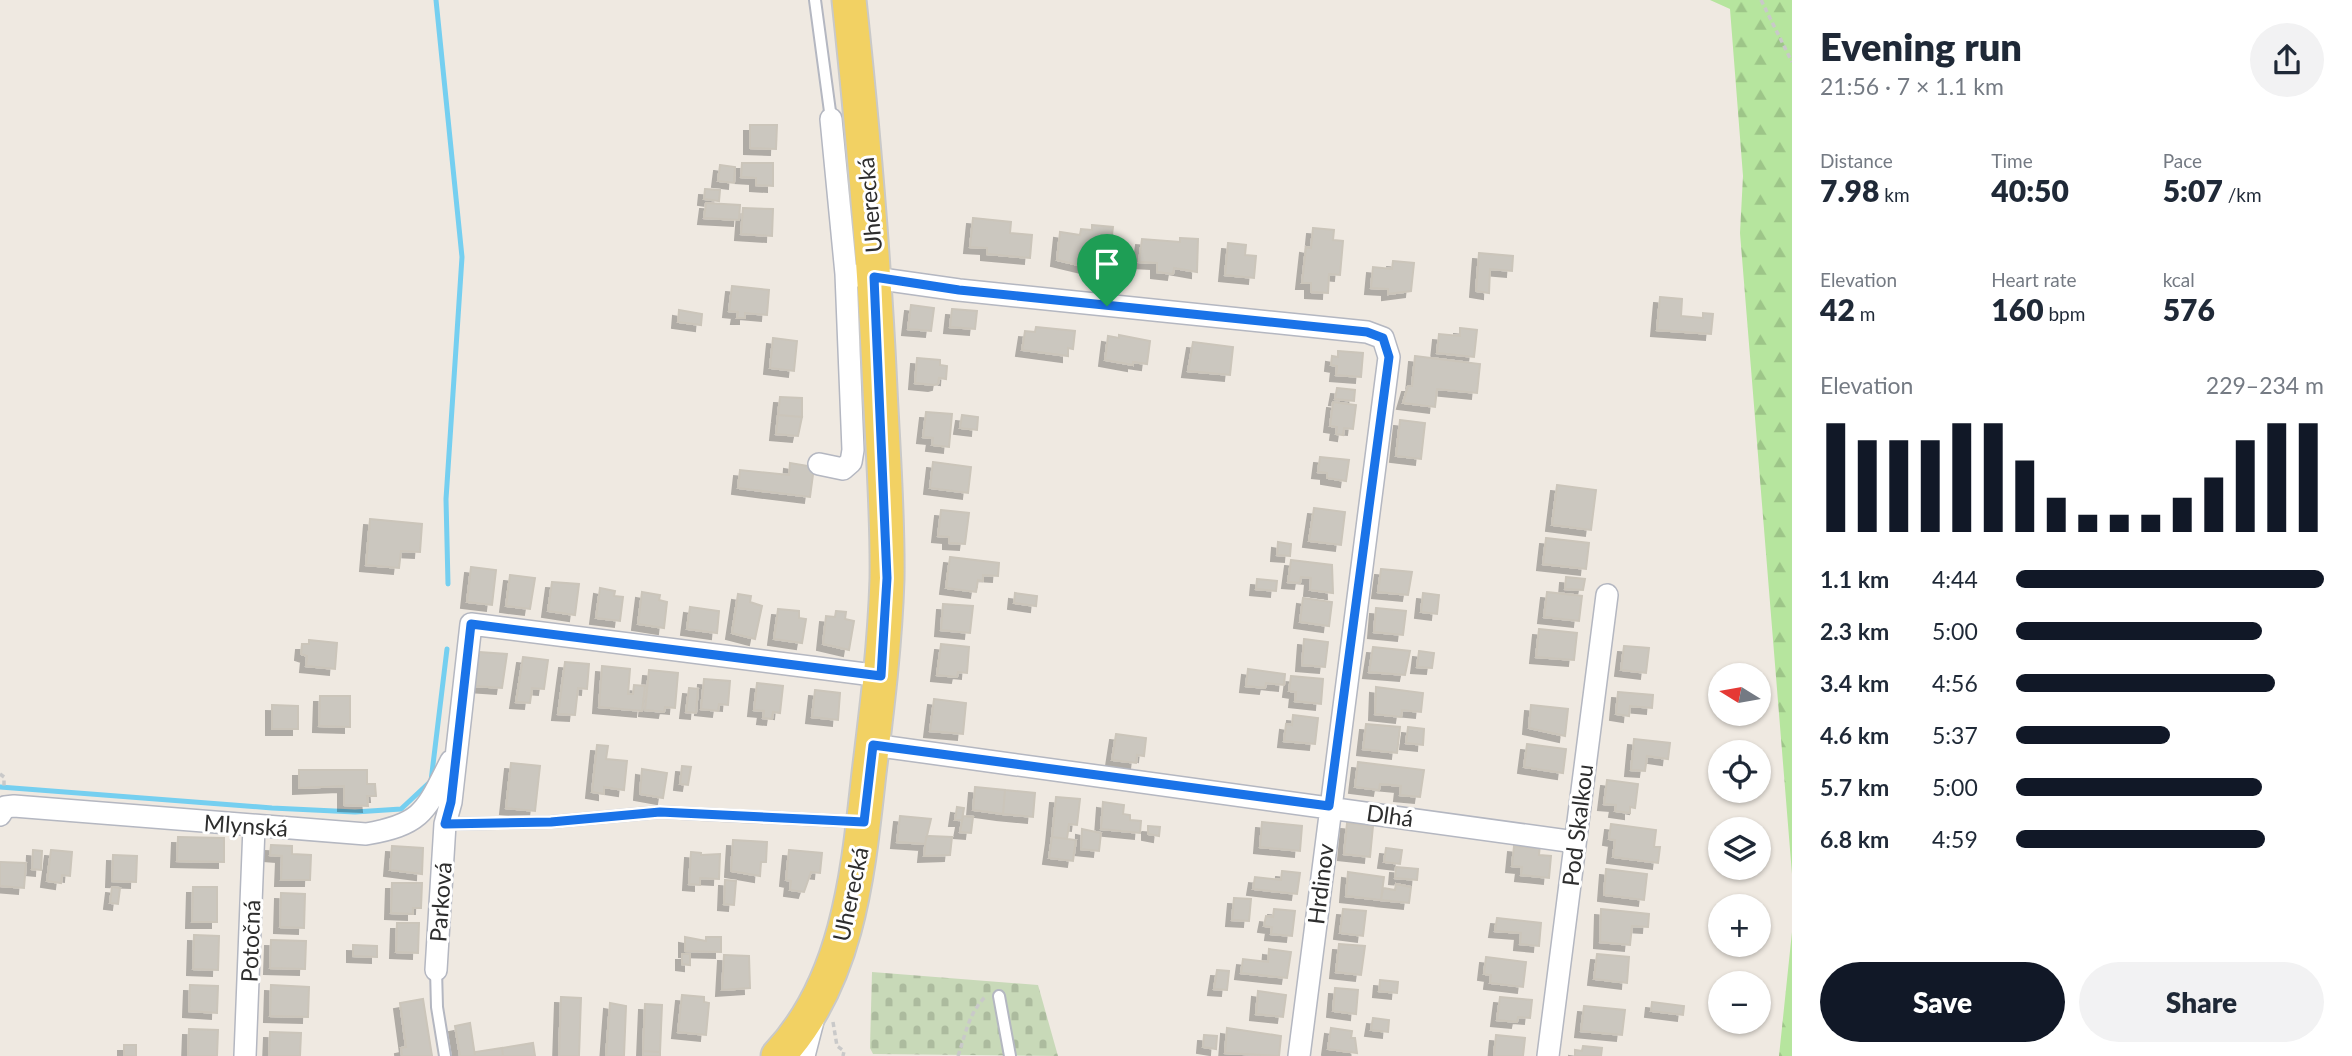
<!DOCTYPE html>
<meta charset="utf-8">
<style>
:root{--surface:#fff;--page:#f2f2f3;--text:#1f2937;--muted:#747a83;--accent:#111827}
body{margin:0;font-family:Lato,sans-serif;background:var(--page);color:var(--text);height:100vh;display:flex;flex-direction:column;font-size:26px;white-space:nowrap}
*{box-sizing:border-box;margin:0}
p{font-size:23px;color:var(--muted)}
.icon{flex:none;width:38px;height:38px;fill:none;stroke:currentColor;stroke-width:2;stroke-linecap:round;stroke-linejoin:round}
.map{position:relative;flex:1;overflow:hidden}
.panel{display:flex;flex-direction:column;background:var(--surface);width:560px}
.panel>*{flex:none}
.needle{width:46px;rotate:281deg}
.fabs{position:absolute;left:1708px;top:663px;display:grid;gap:14px}
.fabs a{display:grid;place-items:center;width:63px;height:63px;border-radius:50%;background:var(--surface);box-shadow:0 2px 5px #0004;font-size:35px}
.pin{position:absolute;display:grid;place-items:center;width:60px;height:60px;color:#fff;margin:-72px -30px;border-radius:50% 50% 50% 0;rotate:-45deg;box-shadow:0 0 7px #0007}
.pin .icon{rotate:45deg}
.round{display:grid;place-items:center;flex:none;width:74px;height:74px;border-radius:37px;background:var(--page)}
.head{display:flex;align-items:center;justify-content:space-between;height:119px;padding:0 28px}
h1{font-size:38px;font-weight:800;line-height:52px}
.metrics{display:grid;grid-template-columns:repeat(3,1fr);gap:10px;height:119px;padding:7px 28px}
.metrics div{display:grid;align-content:center}
.metrics b{font-size:30px;font-weight:800}
.metrics small{font-size:19px;font-weight:400}
.metrics p{font-size:19px}
.chart{height:196px;padding:14px 28px}
.chart p{display:flex;justify-content:space-between}
.chart svg{width:100%;height:126px;margin-top:7px;stroke:var(--accent);stroke-width:6}
.button{display:flex;gap:14px;margin-top:auto;padding:14px 28px}
.button a{flex:1;height:80px;border-radius:42px;background:var(--accent);color:#fff;font-size:28px;font-weight:800;line-height:80px;text-align:center}
.button a+a{background:var(--page);color:var(--text)}
ul{padding:0 28px;list-style:none;font-size:23px}
li{display:grid;grid-template-columns:112px 84px 1fr;align-items:center;height:52px}
li i{height:18px;border-radius:9px;background:var(--accent)}
main{display:flex;flex:1;min-height:0}
.map>svg:first-child{display:block}
</style>
<main>
<div class="map">
<svg width="1792" height="1056" viewBox="0 0 1792 1056">
<defs>
<pattern id="forest-firs" width="22" height="20" patternUnits="userSpaceOnUse" patternTransform="scale(1.75)"><rect width="22" height="20" fill="#b6e59e"/><path d="M5 1l3.5 6h-7zM16 11l3.5 6h-7z" fill="#9dc588"/></pattern>
<pattern id="cemetery-stones" width="16" height="16" patternUnits="userSpaceOnUse" patternTransform="scale(1.75)"><rect width="16" height="16" fill="#c8d9b8"/><path d="M2 7V4a2 2 0 0 1 4 0v3zM10 15v-3a2 2 0 0 1 4 0v3z" fill="#acbb9e"/></pattern>
<filter id="shadow"><feDropShadow dx="-6" dy="6" stdDeviation="0" flood-color="#0004"/></filter>
</defs>
<rect width="100%" height="100%" fill="#efe9e1"/>
<path fill="url(#forest-firs)" d="M1710,0H1792V874L1740,233L1743,176L1730,9Z
M1792,932V1056H1779Z"/>
<path fill="url(#cemetery-stones)" d="M872,972L1038,985L1058,1056L873,1054L870,1048Z"/>
<g fill="none" stroke-linecap="round" stroke-linejoin="round">
<path stroke="#75cff0" stroke-width="5" d="M436,0L462,257L446,499L448,584
M0,787L272,808L355,812L401,809L431,781L447,649"/>
</g>
<path fill="#cbc7bf" stroke="#cbc5ba" stroke-width="2" filter="url(#shadow)" d="M750,125H777L776,149L750,148Z
M742,163H773V186L756,185V178L741,177Z
M720,165L735,167L734,183L718,181Z
M705,189L720,190L719,201L704,199Z
M706,203L740,205L739,220L704,218Z
M743,208L773,209L772,236L741,234Z
M973,218L1011,222L1010,233L1032,235L1030,258L987,254V248L970,247Z
M1092,225L1113,227L1108,266L1096,265L1095,269L1057,260L1060,232L1080,235L1081,229L1092,230Z
M1313,228L1334,230L1333,240L1343,241L1340,275L1329,274L1328,293L1311,292V283H1302L1306,247L1311,248Z
M1180,238L1198,239L1197,272L1174,268L1173,274L1157,272V263L1139,262L1142,239L1180,242Z
M1228,243L1246,245L1245,255L1256,256L1254,278L1225,275Z
M1479,253L1513,256L1512,271L1490,269L1489,293L1476,291Z
M1393,261L1414,263L1411,291L1388,294V289L1371,288L1373,267L1392,269Z
M732,286L769,290L767,315L745,313V318H737L738,312L729,311Z
M1660,297L1682,299L1681,316L1703,318V313L1713,314L1711,334L1657,330Z
M911,305L934,308L931,331L908,329Z
M952,309L977,311L975,329L950,327Z
M679,310L702,314L701,325L678,322Z
M1036,327L1075,331L1073,349L1068,348V356L1022,350L1025,331L1035,332Z
M1460,328L1477,330L1474,357L1437,353L1439,334L1460,336Z
M1119,335L1150,341L1147,364L1133,362V365L1105,360L1108,336L1119,338Z
M773,338L797,341L794,371L770,368Z
M1193,342L1233,347L1230,375L1188,371Z
M1338,351L1363,353L1361,377L1336,375L1337,366L1331,365L1332,356L1338,357Z
M1415,356L1480,364L1477,393L1437,389L1435,407L1403,403L1408,386H1412Z
M917,358L940,360V365L947,366L946,379L939,378L938,384L934,385L915,383Z
M1337,388L1355,390L1354,401L1335,399Z
M780,397L802,398V417L778,415Z
M1333,402L1356,405L1353,429L1344,428L1343,435L1336,434L1337,427L1330,426Z
M926,412L952,414L949,447L932,445L933,438L923,437Z
M778,415L802,417L798,436L776,434Z
M962,415L978,417L977,430L960,428Z
M1400,420L1425,423L1421,459L1396,456Z
M1320,457L1349,460L1346,481L1327,478V473L1318,472Z
M933,462L971,467L968,493L930,488Z
M790,463L814,467L810,497L738,488L740,470L789,475Z
M1557,485L1596,490L1591,530L1552,525Z
M1314,508L1345,512L1341,545L1309,541Z
M941,510L969,513L965,544L949,543V537L938,536Z
M370,519L422,524L420,552L401,551L399,568L366,565Z
M1546,538L1589,543L1586,569L1543,564Z
M1278,542L1291,544L1290,556L1277,555Z
M950,557L999,563L998,576L983,575V581L978,580L976,592L946,588Z
M1291,560L1332,565L1333,593L1310,590L1311,578L1301,577L1300,583L1288,582Z
M471,567L496,570L492,605L467,602Z
M1381,569L1412,572L1408,595L1378,592Z
M510,575L535,578L530,609L506,606Z
M1566,577L1585,579L1583,590L1565,589Z
M1257,579L1277,581L1276,591L1256,589Z
M552,582L579,584L575,615L548,611Z
M600,588L615,591L614,596L623,597L620,621L596,618Z
M642,592L660,595L659,600L667,602L664,628L638,624Z
M1547,592L1582,596L1579,621L1544,617Z
M1015,593L1037,596L1036,606L1014,603Z
M1423,593L1439,595L1437,614L1421,612Z
M738,594L751,596L750,602L762,606L755,639L732,633Z
M1303,598L1332,602L1329,626L1300,622Z
M943,604L973,606L970,633L941,630Z
M690,607L719,611L717,633L687,629Z
M1376,608L1406,611L1403,635L1374,632Z
M778,609L799,611V618L806,619L802,643L774,639Z
M836,611L846,612L845,619L854,621L849,650L823,644L826,616L835,617Z
M1539,629L1577,633L1574,660L1536,657Z
M1304,639L1328,642L1325,667L1302,665Z
M309,640L337,643L335,669L306,666L307,656L301,654L302,644H309Z
M941,644L969,647L967,673L958,672L957,677L937,675Z
M1624,646L1649,648L1646,673L1621,670Z
M1373,647L1410,651L1405,675L1369,672Z
M1419,651L1434,653L1432,668L1417,667Z
M479,652L507,654L502,688L475,686Z
M523,657L548,660L544,689L532,688L530,703L516,702Z
M565,662L589,664L587,689L578,688L575,715L558,714Z
M602,666L630,669L628,694H633L634,685L645,686L642,711L599,707Z
M1248,669L1285,674L1284,685L1266,683L1265,688L1246,686Z
M649,670L678,673L675,708L665,707L664,712L645,710Z
M1291,676L1323,679L1321,704L1295,701L1296,692L1289,691Z
M704,679L730,681L728,705L719,704L718,711L701,709Z
M757,683L783,686L780,713L773,712L772,719L763,718L764,711L754,710Z
M1376,687L1423,693L1421,712L1402,710L1401,717L1375,714Z
M689,688L698,689L696,713L686,712Z
M815,690L840,693L838,720L812,717Z
M1618,692L1653,695L1652,708L1630,706L1629,716L1616,714Z
M320,696H350V727L319,726Z
M934,699L966,703L963,734L930,731Z
M272,705L298,706V729H272Z
M1531,705L1568,709L1565,736L1529,728Z
M1293,715L1318,718L1315,744L1284,741L1286,724L1292,725Z
M1366,724L1400,727L1397,753L1363,749Z
M1408,727L1424,729L1423,745L1406,743Z
M1116,734L1146,738L1144,756L1137,755L1136,763L1112,760Z
M1634,739L1670,743L1668,759L1647,756L1645,771L1631,770Z
M1527,744L1566,749L1563,773L1524,767Z
M597,745L608,746L606,759L627,761L624,790L604,787V794L592,792Z
M1358,762L1424,770L1420,797L1400,795L1401,786L1380,784L1379,790L1355,787Z
M511,763L540,766L535,811L506,808Z
M682,766L691,767L688,785L680,784Z
M642,769L667,773L663,798L640,794Z
M299,770H367V784H375L376,796H367L368,806L344,805V786L299,788Z
M1607,780L1638,784L1635,808L1630,807V813L1615,811L1616,805L1604,804Z
M975,787L1005,790L1003,814L973,810Z
M1005,790L1035,793L1033,817L1003,814Z
M1056,797L1080,799L1077,825L1069,824L1067,839L1052,837Z
M1103,802L1124,805L1123,814L1130,815V820L1141,821L1140,833L1101,829Z
M957,807L964,808L962,820H955Z
M900,816L931,819L925,844L897,842Z
M963,816L973,817L971,833L960,832Z
M1262,822L1302,826L1300,851L1260,847Z
M1347,823L1373,826L1370,857L1344,854Z
M1611,824L1656,830L1654,847H1660L1658,863L1613,857L1615,840L1609,839Z
M1148,826L1160,827L1159,836L1148,834Z
M1082,829L1101,833L1099,851L1081,849Z
M929,836L952,837L950,855L924,856L926,837Z
M178,837L224,838V862L177,861Z
M1052,837L1076,840L1073,861L1049,858Z
M733,840L767,842L766,862H761L760,876L731,871Z
M1534,842L1540,843L1539,855L1551,856L1549,878L1521,875L1522,867L1512,866L1514,846L1533,848Z
M271,845L292,846V854L311,855L310,880H281L282,856L270,855Z
M392,846L423,848L422,874L390,870Z
M1386,848L1402,850L1400,864L1384,862Z
M33,850L42,851L41,870L32,869Z
M51,850L72,852L70,876L62,875L61,883L47,881Z
M789,850L822,853L820,873L811,872L804,892L790,890L791,881L786,880Z
M691,852L701,853V855L720,854L719,879L700,878V885L689,884Z
M113,855L137,856L136,882L112,881Z
M0,862L26,863L24,888L0,886Z
M1396,867L1418,869L1417,880L1395,878Z
M1606,869L1647,874L1644,900L1604,895Z
M1282,871L1300,873L1297,894L1253,889L1255,877L1281,880Z
M1348,872L1384,877L1381,900L1346,896Z
M725,880L736,881L734,905L724,904Z
M392,883H422L421,908H413V914L391,913Z
M1396,884L1411,887L1409,903L1381,900L1383,888L1395,890Z
M112,887L120,888L118,904L110,903Z
M193,887H217V922H192Z
M281,893L305,894L304,928L280,927Z
M1234,898L1251,899L1249,921L1232,920Z
M1274,909L1295,911L1292,936L1271,934L1272,927L1264,926L1266,916L1273,917Z
M1343,909L1366,911L1363,936L1340,933Z
M1601,909L1649,914L1648,927L1632,926L1630,945L1600,942Z
M1497,918L1541,923L1539,946L1520,944L1521,933L1495,931Z
M397,923H419L418,953L396,952Z
M194,935L219,936L218,970L193,969Z
M685,937L706,941V937H721V952L685,951Z
M271,940L306,941L305,969L270,968Z
M1339,944L1365,946L1361,975L1336,972Z
M353,945L377,946V957L353,956Z
M1269,949L1291,952L1287,978L1241,973L1243,959L1268,962Z
M682,954H690V965L682,964Z
M1597,954L1629,957L1627,983L1594,979Z
M724,955L749,956L750,988L722,990Z
M1486,957L1526,962L1523,987L1490,983L1491,975L1484,974Z
M1217,970L1229,971L1227,990L1214,989Z
M1380,980L1398,982L1397,993L1379,991Z
M190,985L218,986L217,1013L189,1011Z
M271,985L309,987L308,1017L270,1016Z
M1335,988L1358,990L1356,1014L1333,1011Z
M1258,991L1286,995L1283,1017L1256,1014Z
M682,995L704,997V1002L709,1003L706,1035L678,1032Z
M561,997L581,998L579,1056H559Z
M1500,997L1532,1000L1530,1018L1518,1017L1517,1022L1497,1020Z
M423,999L432,1056H402L401,1048L406,1047L400,1003Z
M1652,1002L1684,1006L1683,1015L1651,1011Z
M610,1003L626,1006L624,1056H606Z
M645,1004L662,1005L660,1052L643,1051Z
M1584,1006L1625,1010L1622,1035L1581,1031Z
M1373,1018L1389,1020L1388,1032L1371,1030Z
M470,1023L475,1056H460L455,1026Z
M1227,1028L1281,1036L1279,1056L1225,1053Z
M1331,1028L1352,1031L1351,1038H1355L1357,1053L1328,1049Z
M189,1029L218,1030L217,1056H188Z
M270,1032L301,1033L300,1056H269Z
M1204,1035L1217,1036L1216,1049L1203,1047Z
M1496,1035L1525,1038L1523,1056H1494Z
M533,1043L535,1056H503L502,1048Z
M124,1045H136V1056H124Z
M1583,1046L1602,1048L1601,1056H1575V1050L1582,1051Z
M502,1048L503,1056H475V1052Z
M643,1051L660,1052V1056H643Z"/>
<g fill="none" stroke-linecap="round" stroke-linejoin="round">
<g stroke="#b4b7c1" stroke-width="14">
<path id="lane" d="M815,0L831,119
M445,824L551,822L660,812L861,822
M436,970L437,1007L445,1056
M999,996L1010,1056"/>
</g>
<g stroke="#b4b7c1" stroke-width="24">
<path id="street" d="M846,274L959,290L1367,332L1383,338L1389,357L1299,1056
M819,464L843,469L851,462L853,450L846,274L831,119
M873,745L1575,842
M0,815L5,807L14,806L366,834C424,824 426,810 451,761
M436,970L445,824L451,802L471,624L881,676
M245,1056L254,827
M804,1056L813,1021
M1548,1056L1607,595"/>
</g>
<g stroke="#c9c9c9" stroke-width="37">
<path id="primary" d="M778,1056C849,980 858,872 869,773C877,708 885,644 887,579C888,516 883,452 880,389C874,259 863,130 849,0"/>
</g>
<path stroke="#c9c9c9" stroke-width="3.5" stroke-dasharray="5 3.5" stroke-linecap="butt" d="M1761,0L1792,62
M0,774L4,777V788
M833,1022L837,1046L844,1051L843,1056
M958,1056C966,1033 968,1015 985,997"/>
<use href="#lane" stroke="#fff" stroke-width="10"/>
<use href="#street" stroke="#fff" stroke-width="21"/>
<use href="#primary" stroke="#f2d163" stroke-width="33"/>
</g>
<g fill="none" stroke-linecap="round" stroke-linejoin="round">
<g stroke="#fff" stroke-width="14">
<path id="route" d="M874,277L959,290L1367,332L1383,338L1389,357L1329,806L873,745L864,822L660,812L551,822L445,824L451,802L471,624L881,676L887,578Z"/>
</g>
<use href="#route" stroke="#1a73e8" stroke-width="9"/>
</g>
<g text-anchor="middle" dominant-baseline="central" stroke-width="6" stroke-linejoin="round" paint-order="stroke">
<g font-size="23" fill="#2e2e2e" stroke="#fff">
<text transform="translate(869 205) rotate(-95)">Uherecká</text>
<text transform="translate(1390 815) rotate(8)">Dlhá</text>
<text transform="translate(246 825) rotate(4)">Mlynská</text>
<text transform="translate(1577 825) rotate(-83)">Pod Skalkou</text>
<text transform="translate(1320 884) rotate(-83)">Hrdinov</text>
<text transform="translate(850 894) rotate(-78)">Uherecká</text>
<text transform="translate(440 902) rotate(-86)">Parková</text>
<text transform="translate(250 941) rotate(-88)">Potočná</text>
</g>
</g>
</svg>
<div class="fabs">
<a><svg class="needle" viewBox="-14 -14 28 28"><path d="M0-13l5 13h-10z" fill="#e53935"/><path d="M0 13l5-13h-10z" fill="#747a83"/></svg></a>
<a><svg class="icon" aria-label="locate" viewBox="0 0 24 24"><circle cx="12" cy="12" r="6"/><path d="M12 2v4M12 18v4M2 12h4M18 12h4"/></svg></a>
<a><svg class="icon" aria-label="layers" viewBox="0 0 24 24"><path d="M12 4l9 5-9 5-9-5zM3 14l9 5 9-5"/></svg></a>
<a>+</a>
<a>−</a>
</div>
<div class="pin" style="left:1107px;top:306px;background:#1e9e55"><svg class="icon" aria-label="arrive" viewBox="0 0 24 24"><path d="M6 21V4h12l-3 4 3 4H6"/></svg></div>
</div>
<section class="panel">
<div class="head"><div><h1>Evening run</h1><p>21:56 · 7 × 1.1 km</p></div><a class="round"><svg class="icon" aria-label="share" viewBox="0 0 24 24"><path d="M12 15V3M7 8l5-5 5 5M5 13v7h14v-7"/></svg></a></div>
<div class="metrics">
<div><p>Distance</p><b>7.98<small> km</small></b></div>
<div><p>Time</p><b>40:50</b></div>
<div><p>Pace</p><b>5:07<small> /km</small></b></div>
</div>
<div class="metrics">
<div><p>Elevation</p><b>42<small> m</small></b></div>
<div><p>Heart rate</p><b>160<small> bpm</small></b></div>
<div><p>kcal</p><b>576</b></div>
</div>
<div class="chart"><p><span>Elevation</span>229–234 m</p>
<svg viewBox="0 0 160 44" preserveAspectRatio="none"><path d="M5 44V6M15 44V12M25 44V12M35 44V12M45 44V6M55 44V6M65 44V19M75 44V32M85 44V38M95 44V38M105 44V38M115 44V32M125 44V25M135 44V12M145 44V6M155 44V6"/></svg>
</div>
<ul>
<li><b>1.1 km</b>4:44<i style="width:100%"></i></li>
<li><b>2.3 km</b>5:00<i style="width:80%"></i></li>
<li><b>3.4 km</b>4:56<i style="width:84%"></i></li>
<li><b>4.6 km</b>5:37<i style="width:50%"></i></li>
<li><b>5.7 km</b>5:00<i style="width:80%"></i></li>
<li><b>6.8 km</b>4:59<i style="width:81%"></i></li>
</ul>
<div class="button"><a>Save</a><a>Share</a></div>
</section>
</main>
